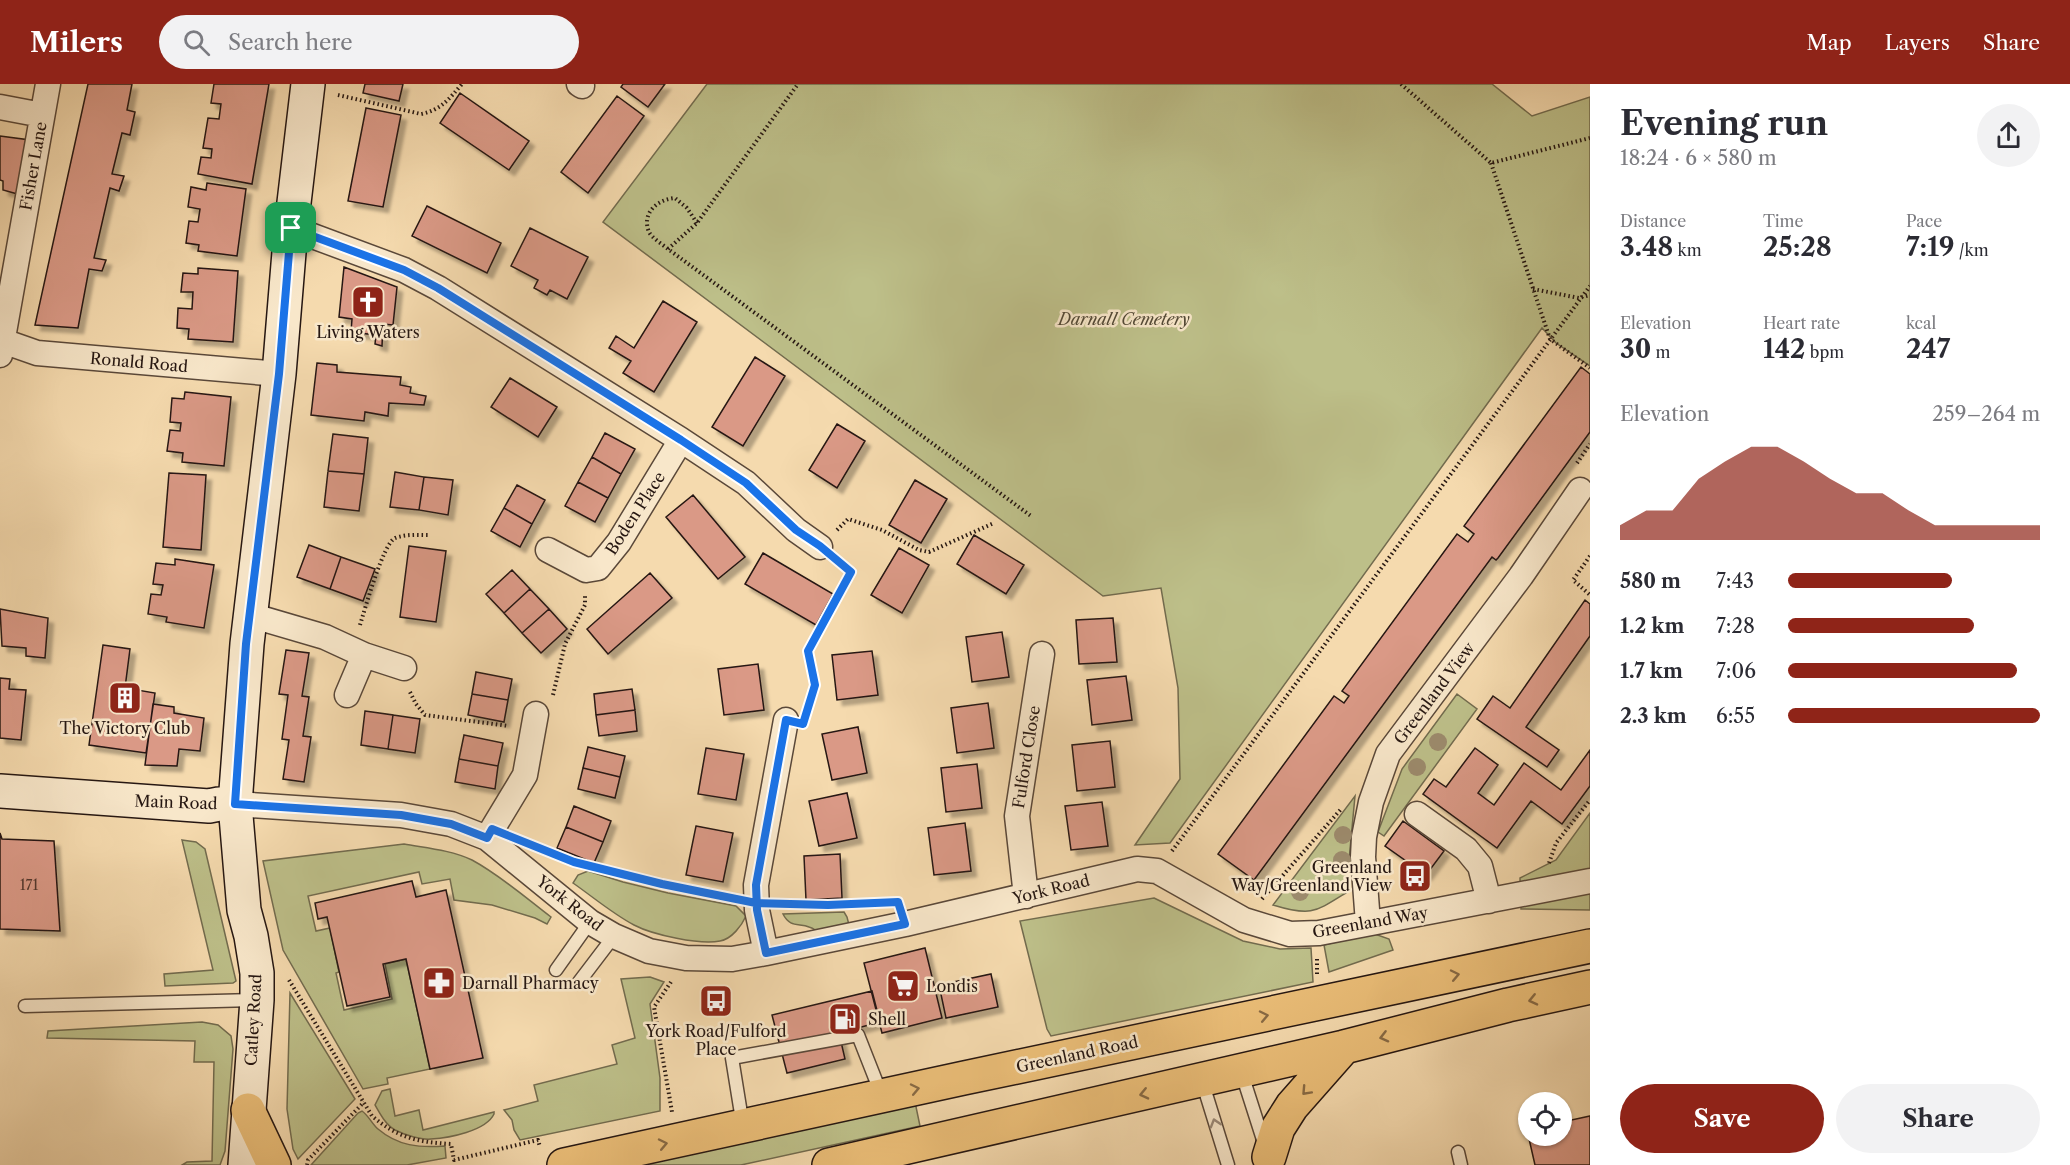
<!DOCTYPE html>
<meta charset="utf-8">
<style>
:root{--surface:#fff;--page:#f2f2f3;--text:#2b2b33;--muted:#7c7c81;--accent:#8f2418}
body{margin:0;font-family:"Libre Caslon Text",serif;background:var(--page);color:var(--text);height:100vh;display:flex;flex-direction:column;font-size:22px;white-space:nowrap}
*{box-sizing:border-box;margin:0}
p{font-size:20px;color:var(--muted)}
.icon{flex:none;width:33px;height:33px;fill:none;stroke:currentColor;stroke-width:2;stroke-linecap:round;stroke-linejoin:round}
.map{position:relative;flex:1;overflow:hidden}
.sheet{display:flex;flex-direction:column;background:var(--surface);width:480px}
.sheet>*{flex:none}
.buttons{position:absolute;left:1518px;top:1008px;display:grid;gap:12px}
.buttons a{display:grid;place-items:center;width:54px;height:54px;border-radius:50%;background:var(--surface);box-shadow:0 2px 4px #0004;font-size:30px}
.pin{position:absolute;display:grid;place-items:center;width:51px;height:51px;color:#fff;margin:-26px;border-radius:12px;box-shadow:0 3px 9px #0006}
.round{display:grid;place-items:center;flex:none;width:63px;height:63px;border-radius:32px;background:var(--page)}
.overview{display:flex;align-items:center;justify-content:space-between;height:102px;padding:0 30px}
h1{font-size:33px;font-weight:700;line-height:45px}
.metrics{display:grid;grid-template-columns:repeat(3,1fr);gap:9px;height:102px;padding:6px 30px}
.metrics div{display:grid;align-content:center}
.metrics b{font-size:26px;font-weight:700}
.metrics small{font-size:16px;font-weight:400}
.metrics p{font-size:16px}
.chart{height:168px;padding:12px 30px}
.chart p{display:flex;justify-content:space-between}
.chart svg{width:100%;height:108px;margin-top:6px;fill:var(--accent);opacity:.7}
.button{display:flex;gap:12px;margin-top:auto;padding:12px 30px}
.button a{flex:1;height:69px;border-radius:36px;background:var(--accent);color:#fff;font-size:24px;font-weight:700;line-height:69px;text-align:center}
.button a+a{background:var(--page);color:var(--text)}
ul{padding:0 30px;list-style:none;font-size:20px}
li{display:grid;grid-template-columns:96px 72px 1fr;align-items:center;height:45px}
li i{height:15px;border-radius:8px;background:var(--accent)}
header{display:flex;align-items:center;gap:36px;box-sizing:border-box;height:84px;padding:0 30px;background:var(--accent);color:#fff}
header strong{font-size:28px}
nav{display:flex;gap:33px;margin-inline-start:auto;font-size:21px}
.search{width:420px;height:54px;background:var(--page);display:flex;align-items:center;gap:15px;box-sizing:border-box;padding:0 21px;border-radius:33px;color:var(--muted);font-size:22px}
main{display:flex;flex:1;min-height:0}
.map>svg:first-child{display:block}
</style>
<header>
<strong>Milers</strong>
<div class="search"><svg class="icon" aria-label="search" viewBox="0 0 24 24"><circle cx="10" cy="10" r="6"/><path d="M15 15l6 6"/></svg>Search here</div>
<nav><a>Map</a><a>Layers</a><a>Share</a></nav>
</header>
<main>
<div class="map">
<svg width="1590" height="1081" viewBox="0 0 1590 1081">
<defs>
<filter id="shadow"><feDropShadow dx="5.5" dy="5.5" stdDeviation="1.5" flood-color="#0004"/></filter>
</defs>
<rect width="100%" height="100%" fill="#f5daae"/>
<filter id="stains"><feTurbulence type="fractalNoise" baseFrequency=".00333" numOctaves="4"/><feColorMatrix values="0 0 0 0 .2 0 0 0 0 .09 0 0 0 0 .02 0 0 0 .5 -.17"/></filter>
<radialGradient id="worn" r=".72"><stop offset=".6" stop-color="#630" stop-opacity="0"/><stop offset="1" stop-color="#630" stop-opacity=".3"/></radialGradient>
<path fill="#bdbf89" stroke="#726b4e" stroke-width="1.5" d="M707,0H1492L1532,32L1590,13V282L1556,259L1542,244L1170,759L1135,761L1180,695L1178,604L1161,504L1103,512L603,138Z
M1457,610L1477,625L1384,752L1378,748L1402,685Z
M1355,712L1348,787L1349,807C1315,828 1312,833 1273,821Z
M1590,729V826L1521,825L1520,794L1556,776Z
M182,756L196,758L205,765L236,897L233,899L165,902L164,890L213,886Z
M404,760C426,764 451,766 472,776C500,791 526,814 551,833L547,840L535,834L492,821L454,816L450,795L422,800L419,788L308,812L316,847L330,844L339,888L336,889L344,926L392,915L385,880L406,875L430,985L387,994L388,1000L363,1005L283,866L263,777Z
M588,787L623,798L668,809L736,822L746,832C742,841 732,855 720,857C700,861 653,851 634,841C613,830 593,813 573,799L578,791Z
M1154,814L1243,857L1280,865L1311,864L1313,898L1051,952L1047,945L1020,837Z
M844,828L847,833L849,841L818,848C815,846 813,844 809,843C799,839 790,844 783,830Z
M1372,849L1389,855L1393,866L1329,888L1324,861Z
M650,893L664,898L650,920L660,994V1027L520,1056L514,1046L512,1036L504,1026L538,1017L534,1001L617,980L612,961L635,954L621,895Z
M290,909L355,1015L298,1075L293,1065L287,1025Z
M202,938L218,941L231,952L233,965L225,1067L220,1081H182L187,1078L212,1077L214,978H194L195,957L47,954L48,947Z
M390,1005L395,1032L419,1026L423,1046L494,1028V1030C486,1047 449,1054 431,1055C421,1056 405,1051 395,1046C386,1041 380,1030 375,1021L382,1007Z
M915,1018L920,1042L741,1081H628Z
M362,1027C369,1032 372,1040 378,1045C398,1062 419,1064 445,1062L446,1074L407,1081H311L358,1029Z"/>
<path fill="#da9986" stroke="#261712" stroke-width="1.5" filter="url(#shadow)" d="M88,0H132L127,26L135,28L130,51L122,49L112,90L124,92L119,107L110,104L94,174L106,176L102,187L89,185L78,244L35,241Z
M214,0H269L252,100L198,90L201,73L211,74L212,65L203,64L208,34L219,35L221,20L211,19Z
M365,0H403L399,17L363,9Z
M623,0H665L648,23L621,3Z
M460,9L529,57L509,86L440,39Z
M617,12L644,32L588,109L561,88Z
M366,24L401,31L383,123L348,117Z
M0,52L30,56L21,111L3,106V97L0,96Z
M207,99L246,105L237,172L198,167L199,161L186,159L189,137L198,138L200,125L188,123L191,103L206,106Z
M427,122L501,159L487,189L412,152Z
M530,144L588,173L567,215L550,206L547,211L534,204L538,196L511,182Z
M344,183L397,203L393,241L383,240L382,262L375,260L376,251L351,248L352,235L339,233Z
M198,184L238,187L233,258L188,255L189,245L177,244L178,224L192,225L193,208H181L183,189L198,190Z
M663,217L697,238L654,308L623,289L631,277L609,264L616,252L634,264Z
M755,273L785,292L743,362L712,343Z
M317,279L337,281V288L401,293L400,301L411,303L410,309L426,312L424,321L389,319L388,332L365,328L364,337L311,331Z
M1581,283L1590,290V348L1498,474L1496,476L1492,473L1254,796L1218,770L1334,612L1344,619L1349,612L1342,607L1457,450L1468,458L1474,450L1464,442Z
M510,294L557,323L538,353L491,323Z
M185,308L231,313L224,382L182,378L183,369L167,367L170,346L180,347L181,339L170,338L172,314L184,315Z
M837,340L865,357L837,404L809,386Z
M605,349L635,365L621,390L592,373Z
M333,350L368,354L364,390L328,387Z
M592,373L621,390L608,414L578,398Z
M328,387L364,390L359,427L324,423Z
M395,388L424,393L419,426L390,423Z
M169,389L206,391L201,466L163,463Z
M424,393L453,396L448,431L419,426Z
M915,396L947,415L921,459L889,441Z
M578,398L608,414L595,438L565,422Z
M517,401L545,416L532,440L504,424Z
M693,411L745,473L718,495L666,433Z
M504,424L532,440L520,463L491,447Z
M974,451L1024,481L1006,510L957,480Z
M309,461L341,473L330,505L297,493Z
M409,462L446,467L436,538L400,533Z
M899,464L929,481L902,529L871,511Z
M763,469L833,510L816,541L745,500Z
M341,473L375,485L363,517L330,505Z
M175,475L214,481L204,544L166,538L167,533L148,530L151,510L161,511L163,501L153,500L156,479L175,481Z
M512,486L530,505L504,529L486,510Z
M650,489L672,514L608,570L587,545Z
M530,505L549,525L522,549L504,529Z
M1585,516L1590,520V552L1526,643L1559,666L1547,683L1477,635L1493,612L1510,624Z
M0,525L48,534L45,574L26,572V564L2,562Z
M549,525L567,545L541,569L522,549Z
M1113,534L1117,578L1079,580L1076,536Z
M1002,548L1009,593L972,598L966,553Z
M103,561L130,565L125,604L155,609L146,669L89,661Z
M286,566L309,569L302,612L309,613L303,652L311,653L304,698L283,695L289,656L282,655L288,611L279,610Z
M872,567L878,611L837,616L832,571Z
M758,580L764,626L724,631L718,585Z
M476,588L512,595L508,616L472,610Z
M1126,592L1132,636L1092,641L1087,596Z
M0,594L10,595L9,605L26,606L21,656L0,654Z
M632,605L635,626L596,631L594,610Z
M472,610L508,616L504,638L468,631Z
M988,619L994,664L957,669L951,624Z
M153,620L174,623V629L204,634L200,667L179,665L177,682L145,681Z
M635,626L637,647L599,652L596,631Z
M365,627L393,631L388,665L361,661Z
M393,631L420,635L415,669L388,665Z
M858,643L867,689L832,696L822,650Z
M464,651L503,659L498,682L459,675Z
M1110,657L1115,703L1077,707L1072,661Z
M588,663L625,672L620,693L583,684Z
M706,664L744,670L736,716L698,710Z
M1475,664L1498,681L1478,709L1494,721L1524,679L1561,706L1590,666V702L1562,740L1531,717L1497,764L1423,710L1434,695L1446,703Z
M459,675L498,682L495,705L455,698Z
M977,680L982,724L946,728L941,684Z
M583,684L620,693L615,714L578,705Z
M847,709L857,754L819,762L809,717Z
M1102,718L1108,762L1071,766L1065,722Z
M574,722L611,737L603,758L566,743Z
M1403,737L1444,767L1426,791L1385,762Z
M965,739L971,787L934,791L928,744Z
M696,742L733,749L723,798L686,791Z
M566,743L603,758L594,779L557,764Z
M0,749L2,755L54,757L60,847L0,845Z
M840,770L842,814L806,816L804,772Z
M412,797L416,813L446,806L483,974L430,985L406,875L383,880L390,913L347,922L327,833L318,835L315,819Z
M925,864L942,934L882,949L864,879Z
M991,890L998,923L946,934L939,901Z
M872,907L880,938L839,949L845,975L787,989L772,931Z
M1590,1032V1081H1535L1527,1046H1528V1052H1562V1038Z"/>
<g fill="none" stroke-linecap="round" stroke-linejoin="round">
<g stroke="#5a4839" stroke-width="15">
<path id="lane" d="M556,886L590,838
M579,898L614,852
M25,922L254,916
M1241,987L1265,1062
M1202,997L1228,1081
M743,1042L732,974L858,951L882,1012
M1458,1068L1461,1081"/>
</g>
<g stroke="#5a4839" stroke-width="27">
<path id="street" d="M579,0L582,2
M0,23L42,31
M291,144L404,186L438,204L681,356L746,399L796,446L820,463
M0,256L37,269L279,290
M0,271L48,0
M548,466L586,486L598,484L619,458L681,356
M250,531L325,553L364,571L404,584
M347,611L364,571
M235,720L401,731L451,740L487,754L590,838L614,852L649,867L686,874L732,875L766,869L905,840L1137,785L1157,787L1244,836L1290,850L1319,849L1590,797
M1417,730L1466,765L1480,782L1489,817
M487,754L525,691L536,630
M1026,812L1017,732L1042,570
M1368,839L1363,773L1364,753L1371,718L1388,670L1521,492L1580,406
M766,869L757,826L756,801L786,636"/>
</g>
<g stroke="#261712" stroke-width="36">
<path id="secondary" d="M0,707L209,722L219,720H235
M245,1081L257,916V889L251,852L244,826L235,720L247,560L279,290L291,144L308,0"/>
</g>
<g stroke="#261712" stroke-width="36">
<path id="highway" d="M248,1026L274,1081
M1269,1073L1278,1044L1292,1022L1344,963
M564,1081L964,994L1590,862
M829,1081L1344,963L1508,921L1590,903"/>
</g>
<path stroke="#261712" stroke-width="4" stroke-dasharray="1.5 3" stroke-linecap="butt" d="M1401,0L1491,79L1590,54
M338,11L421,30C441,26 449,15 462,0
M1491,79L1550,255L1590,284
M697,139L687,124L675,114C658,115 641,129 649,148C652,154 662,160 668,165L1031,432
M668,165L697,139L798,0
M1533,205L1579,214L1590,211
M1577,379L1590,360
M837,446L848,435L882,446L919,466L929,468L994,439
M1590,472L1573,496L1590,511
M360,541C365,525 383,460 395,454C406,450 417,451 428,451
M410,608L416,620L425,631L509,642
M553,611L565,560L585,521V511
M808,622L815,601L808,568L851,487L840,479
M547,767C606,790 670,804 731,815
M1172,767L1590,202
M1549,779L1556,759L1590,716
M1262,815L1342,724
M784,820H860
M1317,890V873
M289,896L372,1032C398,1054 417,1058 451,1060L454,1076L538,1056L540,1063
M671,898L654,923L672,1028
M307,1081L308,1076L364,1018"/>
<use href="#lane" stroke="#f8e7ca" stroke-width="12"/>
<use href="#street" stroke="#f8e7ca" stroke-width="24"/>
<use href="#secondary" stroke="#f8e7ca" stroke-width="33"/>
<use href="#highway" stroke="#eabd77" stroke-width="33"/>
</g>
<g fill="#9c8a6c">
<circle cx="1438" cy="658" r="9"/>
<circle cx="1417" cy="683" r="9"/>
<circle cx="1343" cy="751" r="9"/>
<circle cx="1342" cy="776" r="9"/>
<circle cx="1300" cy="808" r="9"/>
</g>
<defs><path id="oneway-chevron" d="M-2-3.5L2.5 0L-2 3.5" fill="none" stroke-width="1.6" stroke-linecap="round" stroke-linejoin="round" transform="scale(1.5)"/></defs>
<g stroke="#886a44">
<use href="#oneway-chevron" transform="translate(1455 891) rotate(-12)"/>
<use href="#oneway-chevron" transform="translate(1533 916) rotate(167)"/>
<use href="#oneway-chevron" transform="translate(1264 932) rotate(-12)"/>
<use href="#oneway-chevron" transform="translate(1384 953) rotate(166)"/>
<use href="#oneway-chevron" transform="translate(915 1005) rotate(-12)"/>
<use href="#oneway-chevron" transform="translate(1306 1007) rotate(133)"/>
<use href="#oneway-chevron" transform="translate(1144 1010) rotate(167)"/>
<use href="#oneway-chevron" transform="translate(663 1060) rotate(-12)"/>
</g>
<use stroke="#9a8977" href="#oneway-chevron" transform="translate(1215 1039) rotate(-107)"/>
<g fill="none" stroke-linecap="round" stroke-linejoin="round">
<g stroke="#fff" stroke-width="12">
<path id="route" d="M291,144L279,290L246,560L235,720L401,731L451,740L487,754L492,745L574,778L662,800L756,819L828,821L898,818L905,840L766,869L757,826L756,801L786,636L803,640L815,601L808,567L851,488L820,462L796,446L746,399L681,356L438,204L404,186L291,144"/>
</g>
<use href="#route" stroke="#1a73e8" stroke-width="8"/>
</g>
<defs>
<g id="church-square" transform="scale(1.725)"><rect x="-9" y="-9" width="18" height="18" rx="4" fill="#8f2418" stroke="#f8e7ca"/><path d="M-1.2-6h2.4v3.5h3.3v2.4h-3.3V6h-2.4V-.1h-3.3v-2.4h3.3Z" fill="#fff"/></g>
<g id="building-square" transform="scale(1.725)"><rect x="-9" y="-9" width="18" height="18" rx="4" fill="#8f2418" stroke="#f8e7ca"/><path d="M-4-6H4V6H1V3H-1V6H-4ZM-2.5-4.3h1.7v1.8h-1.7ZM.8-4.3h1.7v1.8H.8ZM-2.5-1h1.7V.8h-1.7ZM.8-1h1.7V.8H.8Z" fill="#fff"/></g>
<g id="bus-square" transform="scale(1.725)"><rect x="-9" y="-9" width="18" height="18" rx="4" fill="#8f2418" stroke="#f8e7ca"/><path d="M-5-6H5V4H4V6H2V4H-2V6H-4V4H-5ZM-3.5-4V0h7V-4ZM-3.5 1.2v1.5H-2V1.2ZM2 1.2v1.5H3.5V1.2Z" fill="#fff"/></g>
<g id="pharmacy-square" transform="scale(1.725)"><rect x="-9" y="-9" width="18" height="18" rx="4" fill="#8f2418" stroke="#f8e7ca"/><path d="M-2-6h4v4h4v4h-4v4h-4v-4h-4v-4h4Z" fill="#fff"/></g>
<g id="supermarket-square" transform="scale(1.725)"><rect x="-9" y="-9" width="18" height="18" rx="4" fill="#8f2418" stroke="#f8e7ca"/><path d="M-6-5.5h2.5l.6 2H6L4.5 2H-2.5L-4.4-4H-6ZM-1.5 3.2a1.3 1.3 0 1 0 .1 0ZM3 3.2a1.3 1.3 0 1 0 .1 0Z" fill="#fff"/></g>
<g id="fuel-square" transform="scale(1.725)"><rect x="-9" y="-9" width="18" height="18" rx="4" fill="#8f2418" stroke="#f8e7ca"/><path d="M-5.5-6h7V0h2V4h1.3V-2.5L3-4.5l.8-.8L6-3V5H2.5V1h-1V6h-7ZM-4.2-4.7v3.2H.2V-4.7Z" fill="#fff"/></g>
</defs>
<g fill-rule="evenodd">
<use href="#church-square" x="368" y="218"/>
<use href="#building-square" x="125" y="614"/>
<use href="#bus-square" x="1415" y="792"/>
<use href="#pharmacy-square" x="439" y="899"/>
<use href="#supermarket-square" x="903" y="902"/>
<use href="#bus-square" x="716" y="917"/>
<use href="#fuel-square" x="845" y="935"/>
</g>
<g text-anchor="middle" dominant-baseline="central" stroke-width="5" stroke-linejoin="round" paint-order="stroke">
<g font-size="14" fill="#53382f">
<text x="29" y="801">171</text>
</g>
<g font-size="16" fill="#261712" stroke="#f8e7ca">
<text transform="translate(33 82) rotate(-80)">Fisher Lane</text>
<text transform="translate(139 278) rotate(5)">Ronald Road</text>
<text transform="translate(635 429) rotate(-57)">Boden Place</text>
<text transform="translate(1434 609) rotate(-53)">Greenland View</text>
<text transform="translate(1026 673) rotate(-81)">Fulford Close</text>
<text transform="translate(176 718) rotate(2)">Main Road</text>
<text transform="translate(1051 805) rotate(-14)">York Road</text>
<text transform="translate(570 819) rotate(38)">York Road</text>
<text transform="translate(1370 838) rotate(-10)">Greenland Way</text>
<text transform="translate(253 936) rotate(-87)">Catley Road</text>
<text transform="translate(1077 970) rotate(-12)">Greenland Road</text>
</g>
<g font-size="16" font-style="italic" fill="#534936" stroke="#f8e7ca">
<text x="1124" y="235">Darnall Cemetery</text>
</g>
<g font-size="16" fill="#261712" stroke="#f8e7ca">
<text x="368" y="248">Living Waters</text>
<text x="125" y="644">The Victory Club</text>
<text x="1392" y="783" text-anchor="end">Greenland<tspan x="1392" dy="18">Way/Greenland View</tspan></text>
<text x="462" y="899" text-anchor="start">Darnall Pharmacy</text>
<text x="926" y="902" text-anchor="start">Londis</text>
<text x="868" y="935" text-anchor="start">Shell</text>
<text x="716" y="947">York Road/Fulford<tspan x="716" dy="18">Place</tspan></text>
</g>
</g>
<rect width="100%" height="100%" filter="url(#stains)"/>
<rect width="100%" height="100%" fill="url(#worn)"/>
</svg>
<div class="buttons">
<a><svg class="icon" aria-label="locate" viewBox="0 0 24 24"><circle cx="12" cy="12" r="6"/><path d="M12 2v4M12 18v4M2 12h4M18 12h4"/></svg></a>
</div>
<div class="pin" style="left:291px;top:144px;background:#1e9e55"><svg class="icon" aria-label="arrive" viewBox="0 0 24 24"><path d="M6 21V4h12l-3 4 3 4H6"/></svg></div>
</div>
<section class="sheet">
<div class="overview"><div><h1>Evening run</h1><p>18:24 · 6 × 580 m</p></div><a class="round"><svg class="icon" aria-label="share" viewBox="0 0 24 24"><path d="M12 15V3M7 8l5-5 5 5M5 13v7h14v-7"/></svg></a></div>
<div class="metrics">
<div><p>Distance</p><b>3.48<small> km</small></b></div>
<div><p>Time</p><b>25:28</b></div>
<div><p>Pace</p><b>7:19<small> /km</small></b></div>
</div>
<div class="metrics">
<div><p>Elevation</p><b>30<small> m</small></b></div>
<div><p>Heart rate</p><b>142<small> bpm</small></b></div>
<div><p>kcal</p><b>247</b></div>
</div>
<div class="chart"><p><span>Elevation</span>259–264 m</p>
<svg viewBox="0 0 160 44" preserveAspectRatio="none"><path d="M0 44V38L10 32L20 32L30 19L40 12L50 6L60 6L70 12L80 19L90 25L100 25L110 32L120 38L130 38L140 38L150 38L160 38V44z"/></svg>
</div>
<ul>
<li><b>580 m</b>7:43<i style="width:65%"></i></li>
<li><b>1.2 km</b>7:28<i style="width:74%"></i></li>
<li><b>1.7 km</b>7:06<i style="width:91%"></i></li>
<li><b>2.3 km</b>6:55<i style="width:100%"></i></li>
</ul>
<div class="button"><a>Save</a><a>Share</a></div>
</section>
</main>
